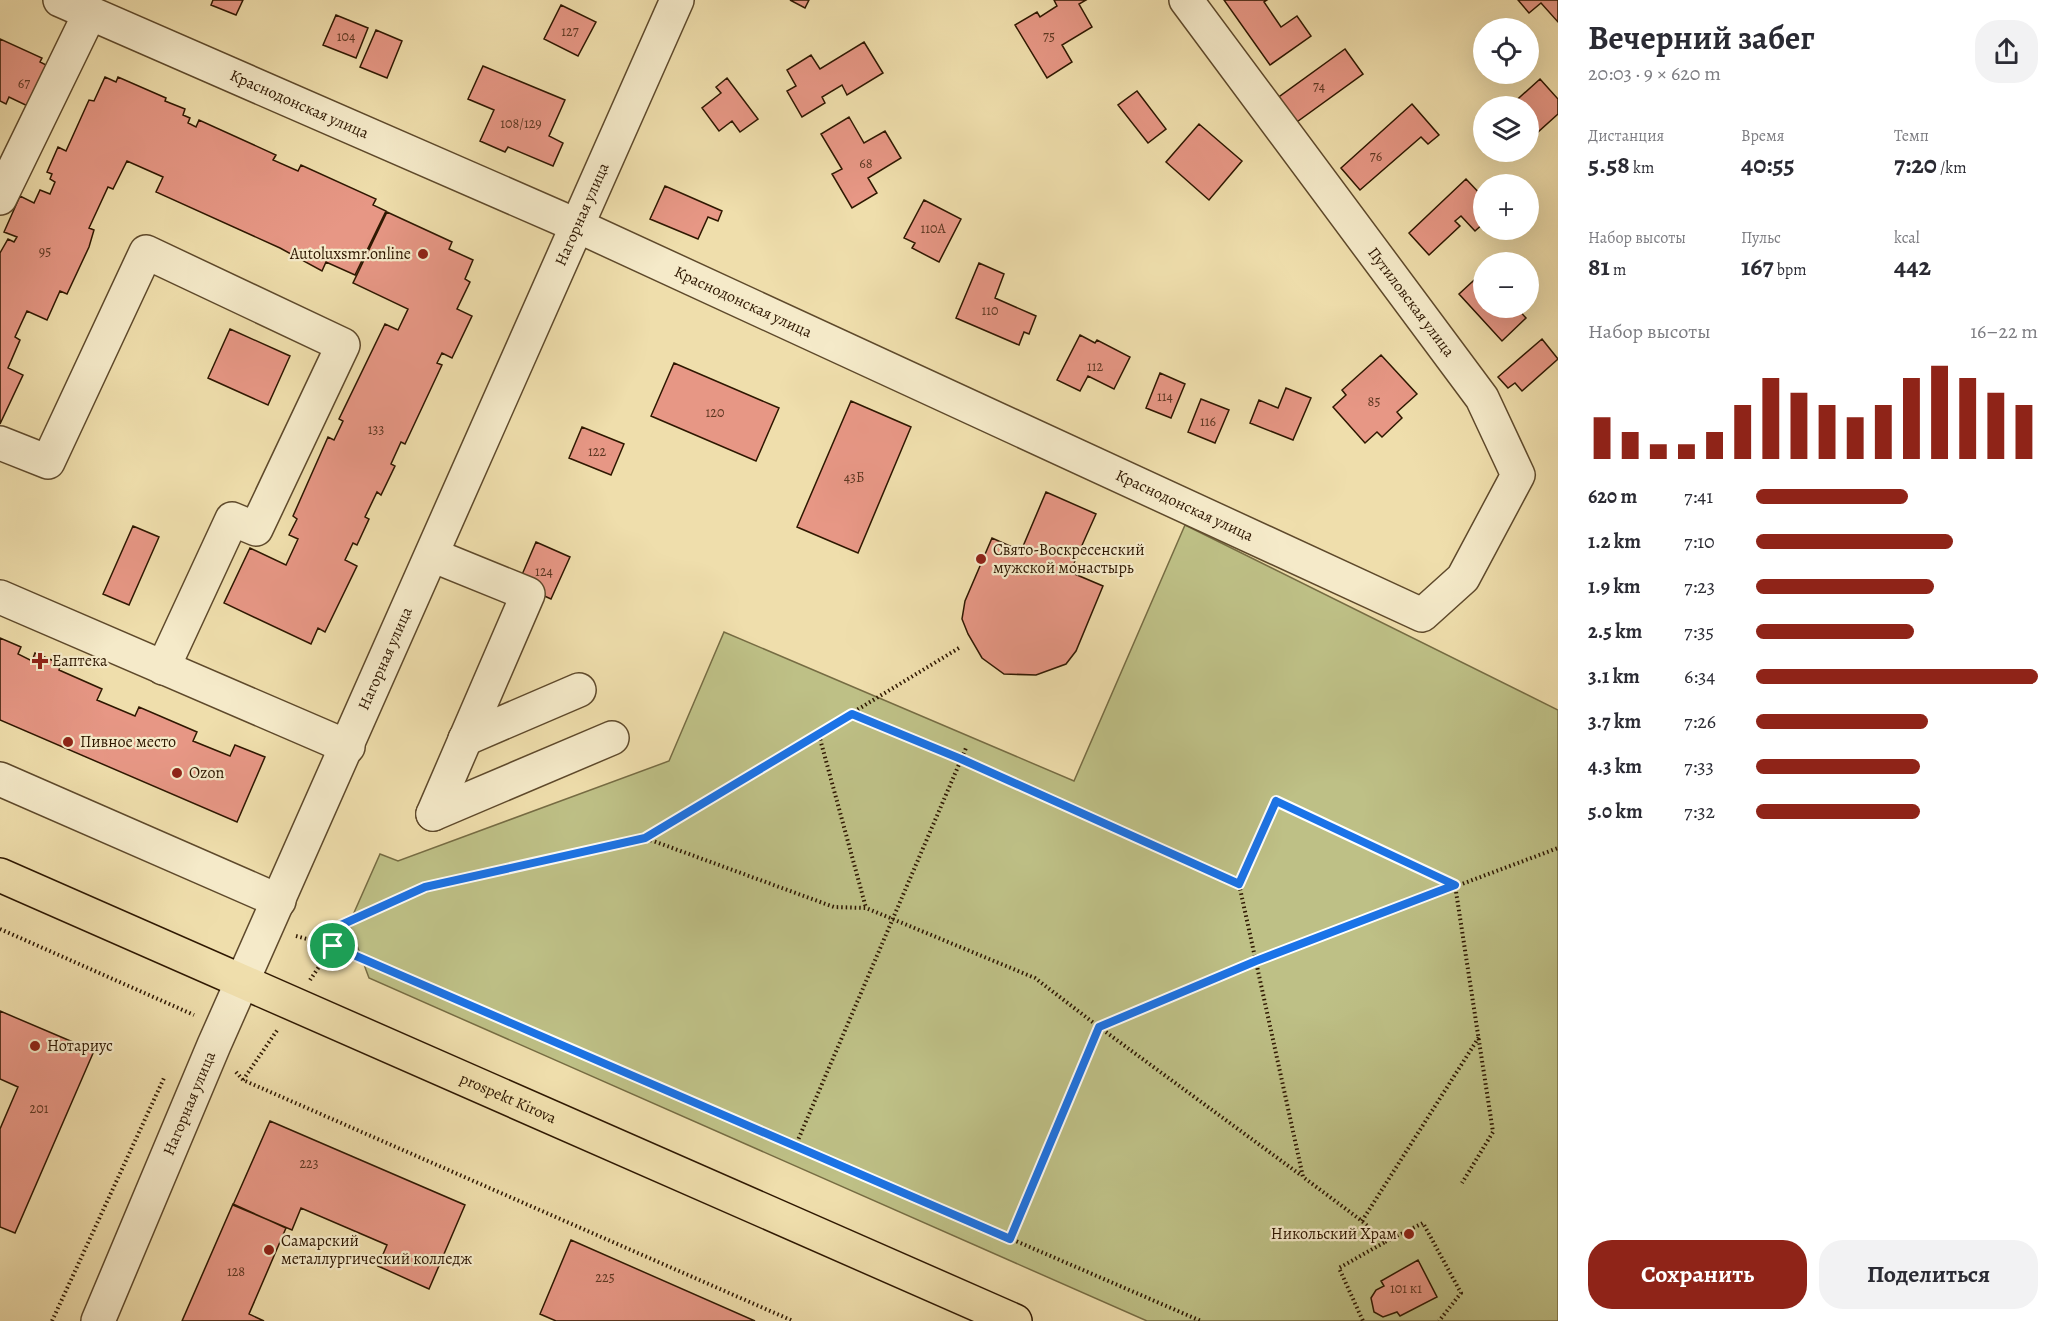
<!DOCTYPE html>
<html lang="ru">
<meta charset="utf-8">
<style>
:root{--surface:#fff;--page:#f2f2f3;--text:#2b2b33;--muted:#7c7c81;--accent:#8f2418}
body{margin:0;font-family:Alegreya,serif;background:var(--page);color:var(--text);height:100vh;display:flex;flex-direction:column;font-size:22px;white-space:nowrap}
*{box-sizing:border-box;margin:0}
p{font-size:20px;color:var(--muted)}
.icon{flex:none;width:33px;height:33px;fill:none;stroke:currentColor;stroke-width:2;stroke-linecap:round;stroke-linejoin:round}
.map{position:relative;flex:1;overflow:hidden}
.panel{display:flex;flex-direction:column;background:var(--surface);width:510px}
.panel>*{flex:none}
.buttons{position:absolute;left:1473px;top:18px;display:grid;gap:12px}
.buttons a{display:grid;place-items:center;width:66px;height:66px;border-radius:50%;background:var(--surface);box-shadow:0 6px 24px #0002;font-size:30px}
.pin{position:absolute;display:grid;place-items:center;width:51px;height:51px;color:#fff;margin:-26px;border:3px solid #fff;border-radius:50%;box-shadow:0 2px 6px #0007}
.round{display:grid;place-items:center;flex:none;width:63px;height:63px;border-radius:24px;background:var(--page)}
.headline{display:flex;align-items:center;justify-content:space-between;height:102px;padding:0 30px}
h1{font-size:33px;font-weight:700;line-height:45px}
.figures{display:grid;grid-template-columns:repeat(3,1fr);gap:9px;height:102px;padding:6px 30px}
.figures div{display:grid;align-content:center}
.figures b{font-size:26px;font-weight:700}
.figures small{font-size:16px;font-weight:400}
.figures p{font-size:16px}
.chart{height:168px;padding:12px 30px}
.chart p{display:flex;justify-content:space-between}
.chart svg{width:100%;height:108px;margin-top:6px;stroke:var(--accent);stroke-width:6}
.button{display:flex;gap:12px;margin-top:auto;padding:12px 30px}
.button a{flex:1;height:69px;border-radius:24px;background:var(--accent);color:#fff;font-size:24px;font-weight:700;line-height:69px;text-align:center}
.button a+a{background:var(--page);color:var(--text)}
ul{padding:0 30px;list-style:none;font-size:20px}
li{display:grid;grid-template-columns:96px 72px 1fr;align-items:center;height:45px}
li i{height:15px;border-radius:8px;background:var(--accent)}
main{display:flex;flex:1;min-height:0}
.map>svg:first-child{display:block}
</style>
<main>
<div class="map">
<svg width="1558" height="1321" viewBox="0 0 1558 1321">
<rect width="100%" height="100%" fill="#efdeac"/>
<filter id="stains"><feTurbulence type="fractalNoise" baseFrequency=".00333" numOctaves="4"/><feColorMatrix values="0 0 0 0 .2 0 0 0 0 .09 0 0 0 0 .02 0 0 0 .5 -.17"/></filter>
<radialGradient id="worn" r=".72"><stop offset=".6" stop-color="#630" stop-opacity="0"/><stop offset="1" stop-color="#630" stop-opacity=".3"/></radialGradient>
<path fill="#bec086" stroke="#766c43" stroke-width="1.5" d="M1185,525L1558,710V1321H1147L369,978L349,924L380,854L398,861L669,761L724,632L1074,781Z"/>
<path fill="#e79785" stroke="#2e1700" stroke-width="1.5" d="M213,0H243L236,15L211,5Z
M790,0H809L805,8Z
M1054,0H1086L1079,4L1092,27L1062,45L1072,62L1047,78L1015,25L1037,12L1040,17L1057,6Z
M1224,0H1267L1264,2L1281,27L1297,16L1311,36L1270,65Z
M1518,0H1558V22L1541,3L1529,13Z
M561,5L596,22L578,56L544,39Z
M336,15L368,28L356,58L323,45Z
M376,30L402,41L387,78L360,67Z
M0,39L42,58L40,62L54,69L36,110L9,97L6,104L0,101Z
M864,42L883,73L847,95L842,85L822,97L825,103L802,117L787,91L796,86L787,70L811,55L820,69Z
M1345,49L1363,74L1294,124L1276,99Z
M483,66L565,100L549,136L563,143L553,166L508,147L505,152L480,141L494,110L468,99Z
M105,77L116,82L118,77L166,98L165,101L185,109L183,115L190,118L188,123L196,127L199,120L276,155L273,160L298,171L301,165L376,199L373,205L386,211L355,275L326,262L322,271L280,248L156,192L163,177L127,161L113,189L108,187L89,228L94,230L89,247L67,294L60,291L47,320L27,311L15,337L20,340L8,368L23,375L0,424V253L8,239L14,242L17,237L4,232L20,196L34,203L40,190L50,194L55,182L50,179L52,174L47,172L58,147L66,151L89,100L94,101Z
M727,78L758,119L740,132L732,121L719,131L702,108L721,93L716,87Z
M1540,79L1558,99V114L1528,141V106H1510Z
M1137,91L1166,129L1148,143L1118,105Z
M1412,104L1439,135L1428,144L1421,137L1360,190L1341,168Z
M849,117L864,143L885,131L901,158L868,178L877,193L852,208L832,174L842,169L821,134Z
M1199,124L1242,161L1209,200L1166,162Z
M1466,179L1484,198V223L1475,231L1461,216L1455,221L1460,226L1429,255L1409,233Z
M665,186L722,211L718,221L708,217L698,239L650,219Z
M924,200L961,219L939,262L912,248L915,243L904,238Z
M387,212L452,242L449,249L473,260L465,279L470,282L457,309L472,316L452,358L442,353L437,363L442,365L405,444L401,442L391,464L395,466L381,495L377,492L365,517L369,519L357,545L353,543L345,560L357,566L325,632L318,628L311,644L224,603L250,548L286,565L298,539L289,535L297,519L293,516L328,437L334,440L343,421L339,419L385,324L398,330L408,309L353,283Z
M979,263L1004,274L995,298L1036,316L1029,334L1024,332L1019,345L956,318Z
M1484,271V308H1517L1526,318L1502,341L1459,294Z
M230,329L290,356L268,405L208,378Z
M1080,335L1095,343L1097,340L1130,357L1114,389L1088,376L1080,391L1057,380Z
M1542,339L1558,359L1522,391L1515,383L1508,388L1498,377Z
M1381,355L1417,394L1397,412L1402,418L1382,437L1377,432L1365,443L1333,407L1346,395L1342,390Z
M674,363L779,408L756,461L651,416Z
M1160,373L1185,384L1171,418L1146,408Z
M1286,388L1311,398L1293,440L1250,423L1259,400L1278,408Z
M1201,399L1229,410L1215,443L1188,432Z
M851,401L911,427L858,553L797,527Z
M582,427L624,444L611,475L569,458Z
M1046,492L1096,514L1070,572L1103,586L1076,651L1066,664L1036,675L1004,674L982,658L968,634L962,619L965,601L992,538L1021,551Z
M133,526L159,537L129,605L103,594Z
M536,542L570,557L551,599L518,584Z
M0,638L21,647L18,654L32,661L35,653L61,664L59,670L102,689L97,700L135,716L139,707L197,732L193,741L230,756L235,745L265,757L237,822L0,720Z
M0,1011L94,1051L15,1233L0,1227V1129L18,1087L0,1079Z
M270,1121L465,1205L429,1289L378,1266L387,1245L301,1208L292,1230L233,1205Z
M233,1204L286,1228L249,1314L264,1321H182Z
M571,1240L755,1321H556L540,1314Z
M1418,1260L1437,1297L1400,1316L1397,1312L1383,1317L1374,1312L1371,1298L1376,1290L1384,1286L1381,1281Z"/>
<g fill="none" stroke-linecap="round" stroke-linejoin="round">
<g stroke="#5e492b" stroke-width="36">
<g id="minor">
<path id="s1" d="M60,0L578,226L1422,615L1463,578L1518,475L1482,398L1186,0"/>
<path d="M0,198L90,13"/>
<path d="M0,443L48,462L146,252L343,345L256,529L232,519L163,668"/>
<path d="M432,555L528,594L433,814"/>
<path d="M0,597L348,747"/>
<path d="M465,739L579,690"/>
<path d="M0,779L279,901"/>
<path d="M433,814L612,738"/>
<path id="s2" d="M98,1321L214,1045L677,0"/>
</g>
</g>
<g stroke="#2e1700" stroke-width="36">
<g id="major">
<path id="s3" d="M0,875L1015,1321"/>
</g>
</g>
<path stroke="#2e1700" stroke-width="4" stroke-dasharray="1.5 3" stroke-linecap="butt" d="M852,715L961,759L1239,884L1303,1177L1362,1221L1385,1242L1339,1268L1363,1321
M819,735L866,908
M646,838L959,648
M1239,884L1276,800L1455,885L1493,1132L1462,1183
M0,929L194,1015
M296,936L333,946L1201,1321
M310,980L333,946L341,925L425,887L645,838L834,907L866,908L1035,978L1099,1027L1256,961L1558,848
M236,1072L243,1080L793,1321
M243,1080L278,1029
M795,1147L966,748
M1362,1221L1479,1037
M1010,1239L1099,1027L1302,1176
M1385,1242L1423,1223L1461,1293L1439,1321
M52,1321L164,1078"/>
<use href="#minor" stroke="#f5eac9" stroke-width="33"/>
<use href="#major" stroke="#efdeac" stroke-width="33"/>
</g>
<g fill="none" stroke-linecap="round" stroke-linejoin="round">
<g stroke="#fff" stroke-width="12">
<path id="route" d="M852,714L961,759L1239,884L1276,801L1455,885L1256,961L1099,1027L1010,1239L333,946L341,925L425,887L645,838Z"/>
</g>
<use href="#route" stroke="#1a73e8" stroke-width="8"/>
</g>
<g fill="#8f2418" stroke="#f5eac9" stroke-width="2">
<circle cx="423" cy="254" r="6"/>
<circle cx="981" cy="559" r="6"/>
<path d="M37 652h6v6h6v6h-6v6h-6v-6h-6v-6h6z"/>
<circle cx="68" cy="742" r="6"/>
<circle cx="177" cy="773" r="6"/>
<circle cx="35" cy="1046" r="6"/>
<circle cx="1409" cy="1234" r="6"/>
<circle cx="269" cy="1250" r="6"/>
</g>
<g text-anchor="middle" dominant-baseline="central" stroke-width="4.5" stroke-linejoin="round" paint-order="stroke">
<g font-size="14" fill="#5c3721">
<text x="570" y="31">127</text>
<text x="346" y="36">104</text>
<text x="1049" y="36">75</text>
<text x="24" y="83">67</text>
<text x="1319" y="86">74</text>
<text x="521" y="123">108/129</text>
<text x="1376" y="156">76</text>
<text x="866" y="163">68</text>
<text x="933" y="228">110А</text>
<text x="45" y="251">95</text>
<text x="990" y="310">110</text>
<text x="1095" y="366">112</text>
<text x="1165" y="396">114</text>
<text x="1374" y="401">85</text>
<text x="715" y="412">120</text>
<text x="1208" y="421">116</text>
<text x="376" y="429">133</text>
<text x="597" y="451">122</text>
<text x="854" y="477">43Б</text>
<text x="544" y="571">124</text>
<text x="39" y="1108">201</text>
<text x="309" y="1163">223</text>
<text x="236" y="1271">128</text>
<text x="605" y="1277">225</text>
<text x="1406" y="1288">101 к1</text>
</g>
<g font-size="16" fill="#2e1700" stroke="#f5eac9">
<text stroke="none"><textPath href="#s1" startOffset="261">Краснодонская улица</textPath></text>
<text stroke="none"><textPath href="#s2" startOffset="1208">Нагорная улица</textPath></text>
<text stroke="none"><textPath href="#s1" startOffset="747">Краснодонская улица</textPath></text>
<text transform="translate(1411 302) rotate(53)">Путиловская улица</text>
<text stroke="none"><textPath href="#s1" startOffset="1233">Краснодонская улица</textPath></text>
<text stroke="none"><textPath href="#s2" startOffset="722">Нагорная улица</textPath></text>
<text stroke="none"><textPath href="#s3" startOffset="555">prospekt Kirova</textPath></text>
<text stroke="none"><textPath href="#s2" startOffset="236">Нагорная улица</textPath></text>
</g>
<g font-size="16" fill="#2e1700" stroke="#f5eac9" text-anchor="start">
<text x="411" y="254" text-anchor="end">Autoluxsmr.online</text>
<text x="993" y="550">Свято-Воскресенский<tspan x="993" dy="18">мужской монастырь</tspan></text>
<text x="52" y="661">Еаптека</text>
<text x="80" y="742">Пивное место</text>
<text x="189" y="773">Ozon</text>
<text x="47" y="1046">Нотариус</text>
<text x="1397" y="1234" text-anchor="end">Никольский Храм</text>
<text x="281" y="1241">Самарский<tspan x="281" dy="18">металлургический колледж</tspan></text>
</g>
</g>
<rect width="100%" height="100%" filter="url(#stains)"/>
<rect width="100%" height="100%" fill="url(#worn)"/>
</svg>
<div class="buttons">
<a><svg class="icon" aria-label="locate" viewBox="0 0 24 24"><circle cx="12" cy="12" r="6"/><path d="M12 2v4M12 18v4M2 12h4M18 12h4"/></svg></a>
<a><svg class="icon" aria-label="layers" viewBox="0 0 24 24"><path d="M12 4l9 5-9 5-9-5zM3 14l9 5 9-5"/></svg></a>
<a>+</a>
<a>−</a>
</div>
<div class="pin" style="left:333px;top:946px;background:#1e9e55"><svg class="icon" aria-label="arrive" viewBox="0 0 24 24"><path d="M6 21V4h12l-3 4 3 4H6"/></svg></div>
</div>
<section class="panel">
<div class="headline"><div><h1>Вечерний забег</h1><p>20:03 · 9 × 620 m</p></div><a class="round"><svg class="icon" aria-label="share" viewBox="0 0 24 24"><path d="M12 15V3M7 8l5-5 5 5M5 13v7h14v-7"/></svg></a></div>
<div class="figures">
<div><p>Дистанция</p><b>5.58<small> km</small></b></div>
<div><p>Время</p><b>40:55</b></div>
<div><p>Темп</p><b>7:20<small> /km</small></b></div>
</div>
<div class="figures">
<div><p>Набор высоты</p><b>81<small> m</small></b></div>
<div><p>Пульс</p><b>167<small> bpm</small></b></div>
<div><p>kcal</p><b>442</b></div>
</div>
<div class="chart"><p><span>Набор высоты</span>16–22 m</p>
<svg viewBox="0 0 160 44" preserveAspectRatio="none"><path d="M5 44V27M15 44V33M25 44V38M35 44V38M45 44V33M55 44V22M65 44V11M75 44V17M85 44V22M95 44V27M105 44V22M115 44V11M125 44V6M135 44V11M145 44V17M155 44V22"/></svg>
</div>
<ul>
<li><b>620 m</b>7:41<i style="width:54%"></i></li>
<li><b>1.2 km</b>7:10<i style="width:70%"></i></li>
<li><b>1.9 km</b>7:23<i style="width:63%"></i></li>
<li><b>2.5 km</b>7:35<i style="width:56%"></i></li>
<li><b>3.1 km</b>6:34<i style="width:100%"></i></li>
<li><b>3.7 km</b>7:26<i style="width:61%"></i></li>
<li><b>4.3 km</b>7:33<i style="width:58%"></i></li>
<li><b>5.0 km</b>7:32<i style="width:58%"></i></li>
</ul>
<div class="button"><a>Сохранить</a><a>Поделиться</a></div>
</section>
</main>
